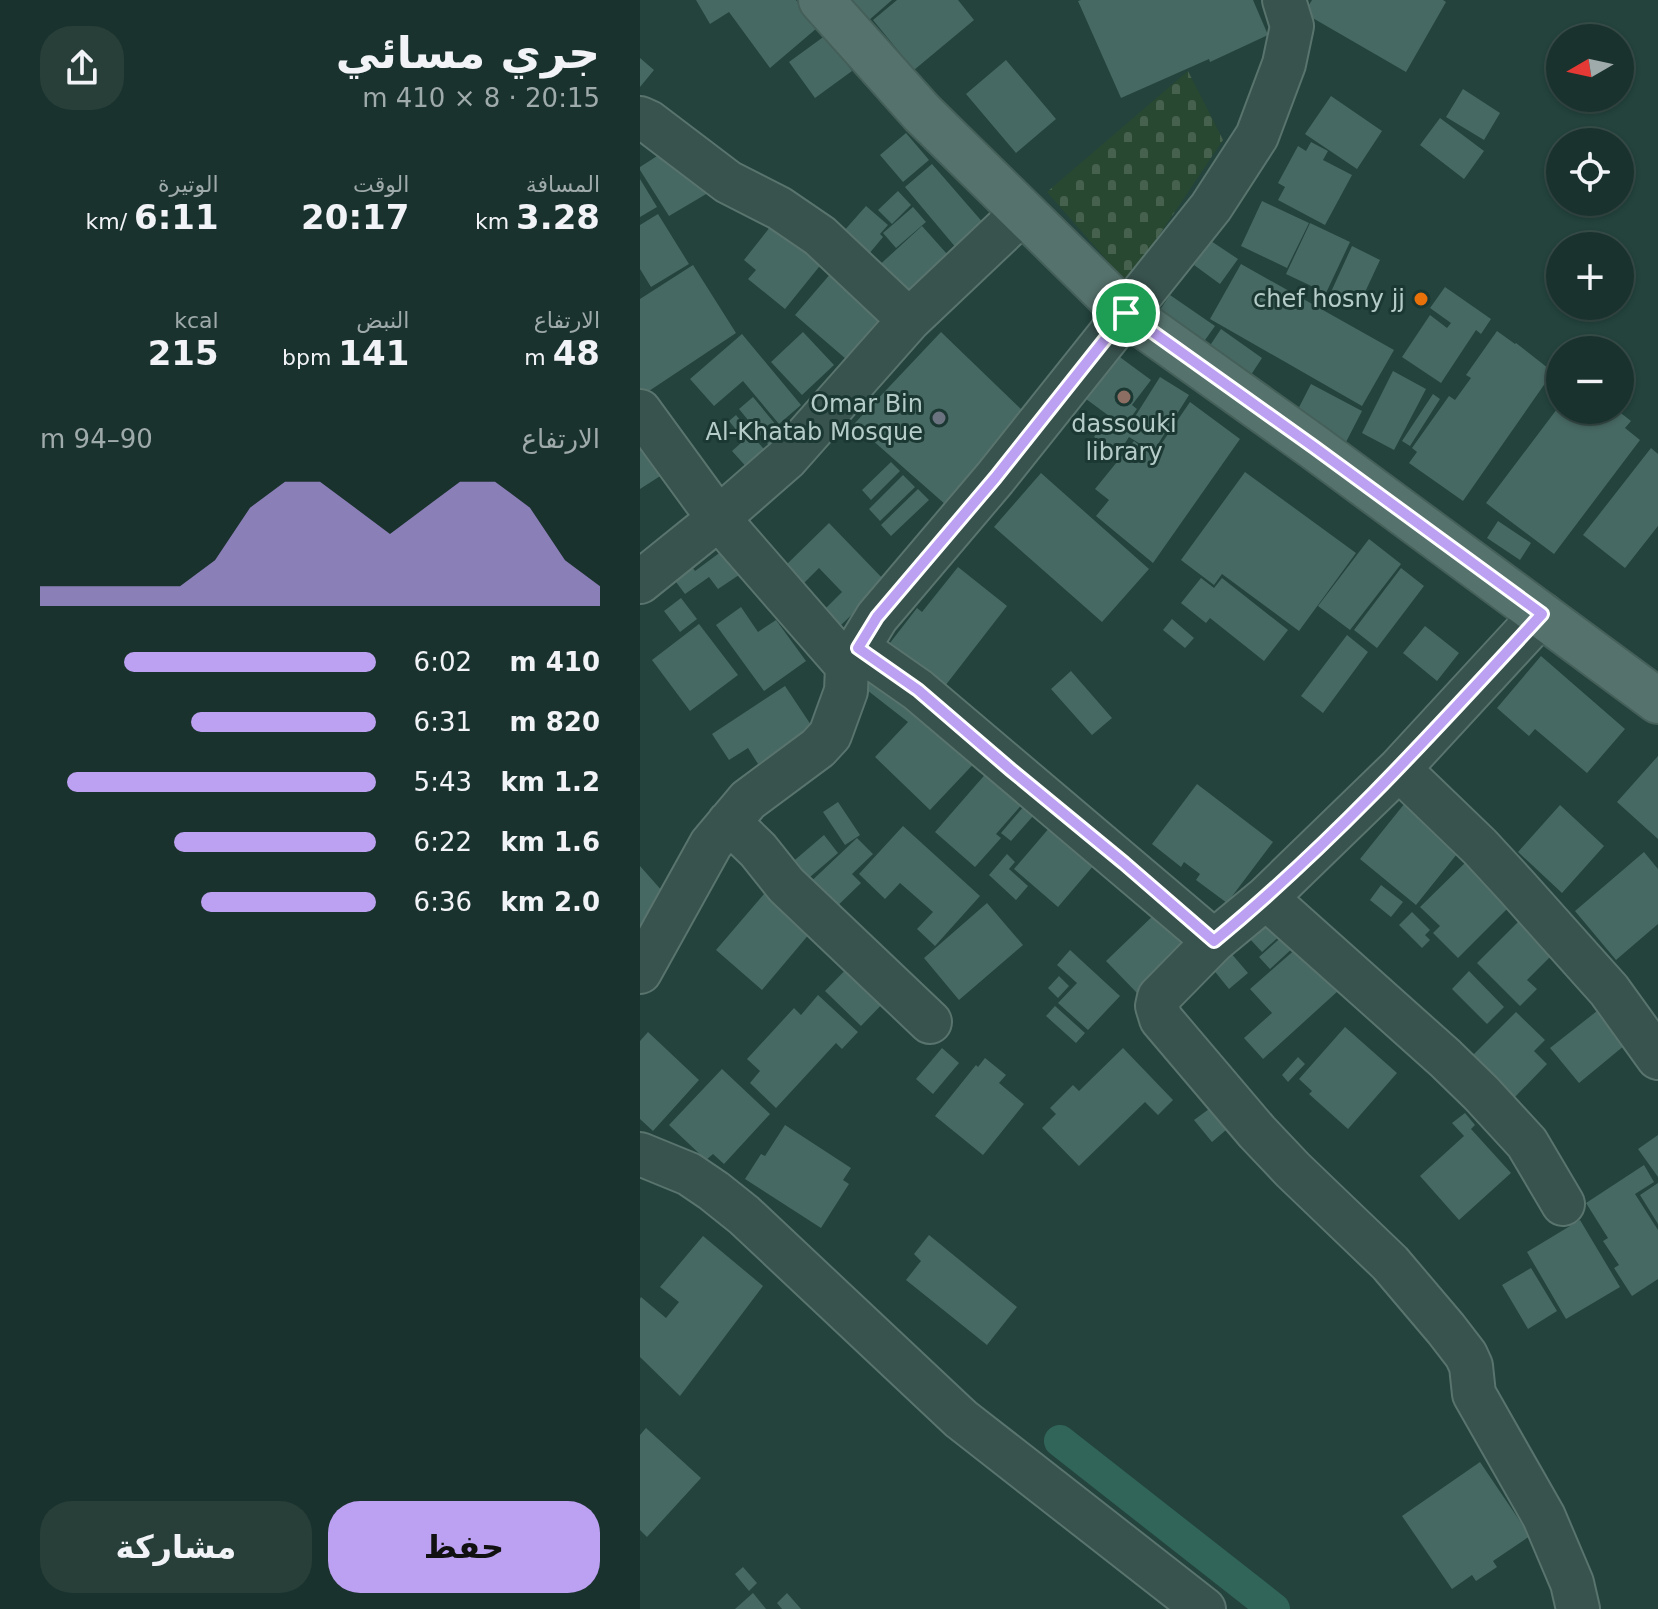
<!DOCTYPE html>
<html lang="ar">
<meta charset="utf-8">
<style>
:root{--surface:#1a322d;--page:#273e39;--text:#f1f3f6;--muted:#9faaaa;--line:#384d49;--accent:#bca0f2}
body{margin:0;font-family:"DejaVu Sans","Noto Naskh Arabic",sans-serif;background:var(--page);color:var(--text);direction:rtl;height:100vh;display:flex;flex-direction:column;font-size:30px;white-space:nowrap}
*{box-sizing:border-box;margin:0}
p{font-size:26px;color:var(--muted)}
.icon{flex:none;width:44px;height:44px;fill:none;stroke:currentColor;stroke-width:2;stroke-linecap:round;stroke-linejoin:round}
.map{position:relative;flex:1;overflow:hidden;direction:ltr}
.side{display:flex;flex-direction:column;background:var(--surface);width:640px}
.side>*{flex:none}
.needle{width:52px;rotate:261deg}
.buttons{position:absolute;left:906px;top:24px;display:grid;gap:16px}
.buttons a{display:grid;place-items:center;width:88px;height:88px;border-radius:50%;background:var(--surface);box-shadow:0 2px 6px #0004,0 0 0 2px var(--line);font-size:40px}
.pin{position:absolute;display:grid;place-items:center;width:68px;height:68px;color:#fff;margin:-34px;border:4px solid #fff;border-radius:50%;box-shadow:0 2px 8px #0007}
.round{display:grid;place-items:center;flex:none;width:84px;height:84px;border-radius:32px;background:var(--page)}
.summary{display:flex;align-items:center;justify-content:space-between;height:136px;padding:0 40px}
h1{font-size:44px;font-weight:800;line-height:60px}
.metrics{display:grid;grid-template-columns:repeat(3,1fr);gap:12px;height:136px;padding:8px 40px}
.metrics div{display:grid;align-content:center}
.metrics b{font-size:34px;font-weight:800}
.metrics small{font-size:22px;font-weight:400}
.metrics p{font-size:22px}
.chart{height:224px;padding:16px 40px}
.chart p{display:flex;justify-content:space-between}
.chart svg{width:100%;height:144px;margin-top:8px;fill:var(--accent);opacity:.7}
.action{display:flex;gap:16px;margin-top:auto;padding:16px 40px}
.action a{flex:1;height:92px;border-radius:32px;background:var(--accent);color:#111;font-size:32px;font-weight:800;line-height:92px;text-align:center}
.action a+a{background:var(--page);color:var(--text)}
ul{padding:0 40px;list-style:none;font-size:26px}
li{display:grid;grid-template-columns:128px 96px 1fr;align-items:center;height:60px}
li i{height:20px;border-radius:10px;background:var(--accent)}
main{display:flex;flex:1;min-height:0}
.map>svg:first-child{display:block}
</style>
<main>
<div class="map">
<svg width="1018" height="1609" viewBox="0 0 1018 1609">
<defs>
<pattern id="cemetery-stones" width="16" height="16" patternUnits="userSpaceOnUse" patternTransform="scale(2)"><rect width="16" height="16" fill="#294831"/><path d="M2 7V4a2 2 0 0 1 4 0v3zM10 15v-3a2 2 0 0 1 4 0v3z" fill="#46614d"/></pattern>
</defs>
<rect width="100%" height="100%" fill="#23433c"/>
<path fill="url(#cemetery-stones)" d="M548,71L583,140L487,283L407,192Z"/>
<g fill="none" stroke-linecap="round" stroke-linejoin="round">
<path stroke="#31655a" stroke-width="32" d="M420,1441L634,1609"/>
</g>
<path fill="#476963" d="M56,0H156L177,28L130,68L89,12L70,24Z
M211,0H252L228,21Z
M257,0H318L334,20L274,70L233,20Z
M441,0H613L628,35L570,62L569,59L481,98L438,1Z
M672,0H803L806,2L766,72L664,13Z
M186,35L212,71L175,98L149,62Z
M0,58L14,70L0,87Z
M366,60L416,119L376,153L326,94Z
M823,89L860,113L844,140L806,117Z
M691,96L742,131L717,169L665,134Z
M800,118L844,151L824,179L780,145Z
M266,133L289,160L263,182L240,155Z
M671,142L688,151L683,160L712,175L685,225L638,200L645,187L638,183L658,146L666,151Z
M31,147L73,190L29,216L0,170V167Z
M292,164L345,225L317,249L265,187Z
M0,179L17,207L0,217Z
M258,191L271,205L252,224L238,210Z
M622,201L669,223L647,268L601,246Z
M226,206L248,225L240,234L243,237L228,255L203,232Z
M273,207L286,222L256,248L243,233Z
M18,214L49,264L11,287L0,269V225Z
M138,217L187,257L145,309L108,279L116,270L104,260Z
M670,223L710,242L686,293L646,274Z
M282,226L316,264L268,307L234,270Z
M571,241L598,259L580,284L554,265Z
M712,246L740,260L719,305L691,292Z
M601,264L754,350L722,406L570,319Z
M53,265L96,333L0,397V299Z
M198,265L248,309L206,359L155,315Z
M805,287L851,319L841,334L836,330L801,383L762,357L790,315L807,328L811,323L790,308Z
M530,295L575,326L558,350L513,320Z
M581,329L622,358L605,384L563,356Z
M857,331L875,344L876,343L913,372L823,501L769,463L777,452L772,448L809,396L815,400L831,378L826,375Z
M163,332L194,365L162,395L131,362Z
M301,332L383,411L306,505L214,424Z
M102,334L161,405L139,424L103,381L74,406L50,379Z
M473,352L511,380L492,405L497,409L484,427L442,396Z
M753,371L786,389L754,450L722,433Z
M520,377L549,395L513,452L489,437L478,454L454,437L465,421L484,434Z
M671,384L722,411L705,444L654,417Z
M793,394L800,399L770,446L762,441Z
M113,397L146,437L132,449L99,409Z
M550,402L600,439L513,563L456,516L469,500L455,489L494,441L513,456Z
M920,405V410H977L991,421L985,428L1000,440L914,554L846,503Z
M96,415L109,431L102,437L89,421Z
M111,434L128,454L110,471L92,451Z
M0,435L25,473L0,489Z
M1011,448L1018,454V526L985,568L943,535Z
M251,462L260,471L231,500L222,490Z
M605,472L716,553L659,631L582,574L574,585L541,560Z
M401,473L509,569L462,622L354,527Z
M263,475L275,487L240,521L229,509Z
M278,489L289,500L251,536L241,525Z
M858,521L891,543L880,560L847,538Z
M189,523L246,582L201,625L185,609L202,592L179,568L163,584L146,565Z
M729,539L761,564L710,630L678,606Z
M82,551L99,575L78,589L69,577L45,594L30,574L48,561L55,571Z
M318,567L367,606L298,695L243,652L277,608L282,612Z
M761,568L784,586L737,648L714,630Z
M561,578L574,588L582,578L648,630L624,661L570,618L566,623L541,603Z
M41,598L57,619L40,632L24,611Z
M101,607L118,632L136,620L166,661L124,691L76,625Z
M532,619L554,638L545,648L523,630Z
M59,624L98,675L50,711L12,660Z
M785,626L819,653L797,681L763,653Z
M707,635L728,652L683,713L661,696Z
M901,656L985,729L947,773L895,729L889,736L857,708Z
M230,660L342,755L290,810L235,757L268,722L218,683Z
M431,671L472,718L452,735L411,689Z
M145,686L181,740L135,770L127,758L118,764L108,748L89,760L72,734Z
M1018,756V839L977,802Z
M349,770L385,801L356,834L361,838L335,867L295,832Z
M557,784L633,842L587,903L556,880L560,874L544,862L541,867L512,844Z
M769,798L825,844L776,905L720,859Z
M198,802L220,835L205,845L183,812Z
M920,805L964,846L922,893L878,852Z
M384,806L394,815L371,841L361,833Z
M416,820L460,858L418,907L374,869Z
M263,826L340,896L295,946L277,929L293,912L260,883L245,899L219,874Z
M184,835L198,853L156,889L142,871Z
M217,838L233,854L212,874L221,883L187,916L162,890Z
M1004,852L1018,869V924L976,960L935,911Z
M367,854L375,862L369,869L388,886L376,900L349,875Z
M828,860L872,904L818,958L793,933L800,926L780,907Z
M0,866L31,901L0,929Z
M741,885L763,902L751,917L730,900Z
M130,887L176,926L122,990L76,950Z
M347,903L383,945L319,1000L284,958Z
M518,911L548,942L497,993L466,961Z
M772,912L790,930L785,935L790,940L782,948L759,925Z
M632,917L645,931L622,952L609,938Z
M880,920L914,953L887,980L897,989L880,1006L837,963Z
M646,933L656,945L630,969L619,957Z
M658,947L698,991L623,1059L604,1038L632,1013L610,989Z
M430,950L480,996L448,1030L418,1003L437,983L417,965Z
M590,952L608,973L589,989L572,968Z
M213,962L249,997L221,1026L185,991Z
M829,971L864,1007L847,1024L812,989Z
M419,976L429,986L418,998L408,988Z
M178,995L218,1032L202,1049L196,1043L136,1108L110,1083L120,1071L107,1059L154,1008L161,1015Z
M415,1006L445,1033L436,1043L406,1016Z
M957,1011L985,1045L939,1083L910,1048Z
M876,1012L905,1040L894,1051L907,1064L873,1099L831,1057Z
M705,1027L757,1073L708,1129L669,1094L672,1091L659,1079Z
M8,1032L59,1080L13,1131L0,1119V1041Z
M302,1048L319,1063L293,1094L276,1079Z
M483,1048L533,1100L518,1115L505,1102L439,1166L402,1128L416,1114L410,1108L433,1085L439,1091Z
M658,1057L665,1064L648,1082L642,1075Z
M345,1058L366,1075L359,1083L384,1104L343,1155L295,1116L336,1065L338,1067Z
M82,1069L130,1114L84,1164L73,1154L66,1160L29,1125Z
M569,1109L586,1130L572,1142L554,1120Z
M825,1113L835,1125L831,1129L871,1173L819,1220L780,1176L824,1136L812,1123Z
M145,1125L211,1168L203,1180L209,1184L181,1228L105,1179L121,1154L125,1156Z
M1018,1135V1177L998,1149Z
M1004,1165L1014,1182L995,1194L1018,1230V1279L992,1296L974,1268L979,1265L963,1241L968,1238L946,1203Z
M1018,1183V1224L1000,1195Z
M940,1220L980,1287L926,1319L887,1252Z
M289,1235L377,1307L347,1345L266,1280L281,1261L274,1254Z
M63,1236L123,1286L40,1396L0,1357V1299L1,1297L26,1318L39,1302L20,1287Z
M891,1268L917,1311L888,1329L862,1285Z
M6,1428L61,1478L7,1537L0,1530V1435Z
M840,1462L890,1536L853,1561L857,1567L836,1581L832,1575L812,1589L762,1516Z
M103,1567L117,1583L109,1591L95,1574Z
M113,1593L126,1609H95Z
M147,1593L161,1609H142L137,1603Z"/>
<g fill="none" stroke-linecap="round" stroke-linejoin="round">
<g stroke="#59736d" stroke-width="46">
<path id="minor" d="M0,118L9,122L88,182L139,208L180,236L269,320
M0,411L78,518L207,666
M0,582L67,528L146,459L269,320L382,213
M902,614L759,769L626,898L574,941L519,997L517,1006L521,1019L617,1132L653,1170L750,1263L806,1329L826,1355L831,1366L834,1394L904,1517L932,1583L938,1609
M218,648L278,690L574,941
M759,769L840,847L876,886L969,990L1018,1058
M89,822L118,850L146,885L290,1022
M626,898L805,1058L841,1093L887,1143L923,1204
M0,972L71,844L108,800L178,748L190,735L206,691L207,666L237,617L355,478L571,207L617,136L644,64L652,26L644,0
M0,1154L49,1174L74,1191L104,1215L321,1419L564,1609"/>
</g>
<g stroke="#455f59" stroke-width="48">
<path id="major" d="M181,0L282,113L486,313L674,447L1018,701"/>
</g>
<use href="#minor" stroke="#38524d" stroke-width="42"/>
<use href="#major" stroke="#56726c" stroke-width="44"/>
</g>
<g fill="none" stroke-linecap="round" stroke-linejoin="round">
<g stroke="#fff" stroke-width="16">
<path id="route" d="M486,313L674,447L902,614C797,728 693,843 574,941L484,863L371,770L278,690L218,648L237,617L355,478Z"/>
</g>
<use href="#route" stroke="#bca0f2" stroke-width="10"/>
</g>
<circle fill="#e8710a" stroke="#1c3832" stroke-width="3" cx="781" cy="299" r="8"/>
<circle fill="#8d6e63" stroke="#1c3832" stroke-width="3" cx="484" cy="397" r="8"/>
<circle fill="#6b7280" stroke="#1c3832" stroke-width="3" cx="299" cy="418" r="8"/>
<g text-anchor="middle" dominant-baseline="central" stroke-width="6" stroke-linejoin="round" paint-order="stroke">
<g font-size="24" fill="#b5ccc8" stroke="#1c3832" text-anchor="end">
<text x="765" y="299">chef hosny jj</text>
<text x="283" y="404">Omar Bin<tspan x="283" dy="28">Al-Khatab Mosque</tspan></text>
<text x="484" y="424" text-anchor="middle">dassouki<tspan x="484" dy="28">library</tspan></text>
</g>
</g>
</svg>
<div class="buttons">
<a><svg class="needle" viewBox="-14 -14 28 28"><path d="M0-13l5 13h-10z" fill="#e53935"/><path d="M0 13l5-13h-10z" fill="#9faaaa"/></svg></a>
<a><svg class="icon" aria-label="locate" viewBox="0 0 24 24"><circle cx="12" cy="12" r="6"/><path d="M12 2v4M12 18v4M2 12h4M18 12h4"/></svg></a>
<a>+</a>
<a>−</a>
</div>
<div class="pin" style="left:486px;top:313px;background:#1e9e55"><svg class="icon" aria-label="arrive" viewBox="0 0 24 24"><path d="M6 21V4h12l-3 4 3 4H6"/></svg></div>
</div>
<section class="side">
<div class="summary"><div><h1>جري مسائي</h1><p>20:15 · 8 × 410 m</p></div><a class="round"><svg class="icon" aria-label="share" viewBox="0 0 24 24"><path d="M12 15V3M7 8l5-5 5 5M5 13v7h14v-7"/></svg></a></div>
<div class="metrics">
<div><p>المسافة</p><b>3.28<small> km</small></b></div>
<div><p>الوقت</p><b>20:17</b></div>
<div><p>الوتيرة</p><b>6:11<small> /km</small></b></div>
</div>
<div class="metrics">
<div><p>الارتفاع</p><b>48<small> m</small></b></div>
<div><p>النبض</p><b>141<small> bpm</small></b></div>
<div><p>kcal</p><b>215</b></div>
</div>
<div class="chart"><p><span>الارتفاع</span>90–94 m</p>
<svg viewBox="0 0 160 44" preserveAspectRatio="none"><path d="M0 44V38L10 38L20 38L30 38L40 38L50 30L60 14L70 6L80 6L90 14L100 22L110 14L120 6L130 6L140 14L150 30L160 38V44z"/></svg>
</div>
<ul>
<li><b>410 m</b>6:02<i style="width:75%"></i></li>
<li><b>820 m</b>6:31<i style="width:55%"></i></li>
<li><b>1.2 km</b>5:43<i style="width:92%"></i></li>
<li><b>1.6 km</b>6:22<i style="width:60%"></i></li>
<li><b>2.0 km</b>6:36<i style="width:52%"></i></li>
</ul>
<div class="action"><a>حفظ</a><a>مشاركة</a></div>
</section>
</main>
